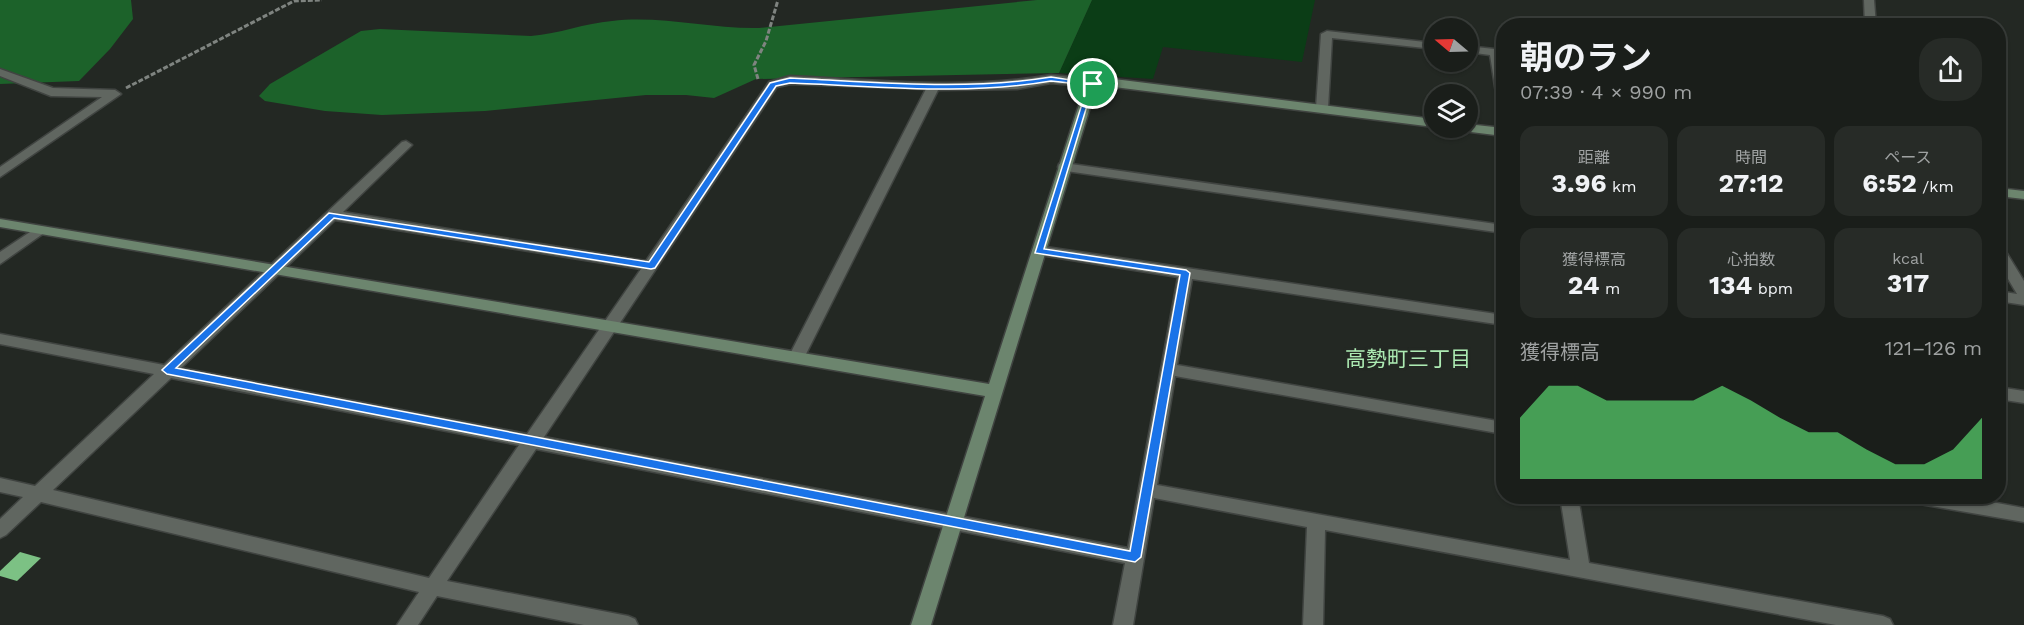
<!DOCTYPE html>
<html lang="ja">
<meta charset="utf-8">
<style>
:root{--surface:#1a1e1a;--page:#272b27;--text:#f1f3f6;--muted:#9fa2a2;--line:#383c39;--accent:#59d56f}
body{margin:0;font-family:"Work Sans","Noto Sans JP",sans-serif;background:var(--page);color:var(--text);height:100vh;display:flex;flex-direction:column;font-size:22px;white-space:nowrap}
*{box-sizing:border-box;margin:0}
p{font-size:20px;color:var(--muted)}
.icon{flex:none;width:33px;height:33px;fill:none;stroke:currentColor;stroke-width:2;stroke-linecap:round;stroke-linejoin:round}
.map{position:relative;flex:1;overflow:hidden}
.side{position:absolute;left:1496px;top:18px;width:510px;height:486px;display:flex;flex-direction:column;background:var(--surface);border-radius:24px;box-shadow:0 2px 4px #0004,0 0 0 2px var(--line)}
.side>*{flex:none}
.needle{width:39px;rotate:289deg}
.controls{position:absolute;left:1424px;top:18px;display:grid;gap:12px}
.controls a{display:grid;place-items:center;width:54px;height:54px;border-radius:50%;background:var(--surface);box-shadow:0 2px 4px #0004,0 0 0 2px var(--line);font-size:30px}
.pin{position:absolute;display:grid;place-items:center;width:51px;height:51px;color:#fff;margin:-26px;border:3px solid #fff;border-radius:50%;box-shadow:0 2px 6px #0007}
.round{display:grid;place-items:center;flex:none;width:63px;height:63px;border-radius:24px;background:var(--page)}
.summary{display:flex;align-items:center;justify-content:space-between;height:102px;padding:0 24px}
h1{font-size:33px;font-weight:700;line-height:45px}
.figures{display:grid;grid-template-columns:repeat(3,1fr);gap:9px;height:102px;padding:6px 24px}
.figures div{display:grid;align-content:center;border-radius:15px;background:var(--page);text-align:center}
.figures b{font-size:26px;font-weight:700}
.figures small{font-size:16px;font-weight:400}
.figures p{font-size:16px}
.chart{height:168px;padding:12px 24px}
.chart p{display:flex;justify-content:space-between}
.chart svg{width:100%;height:108px;margin-top:6px;fill:var(--accent);opacity:.7}
.map>svg:first-child{display:block}
</style>
<div class="map">
<svg width="2024" height="625" viewBox="0 0 2024 625">
<rect width="100%" height="100%" fill="#232823"/>
<path fill="#0b3d16" d="M1092,0H1315L1302,62L1163,47L1153,79L1059,73Z"/>
<path fill="#1c622a" d="M0,0H131L133,19L110,49L79,81L0,84Z
M1037,0H1092L1059,73L756,79L714,98L686,95H646L485,111L382,115L325,111L265,101L259,96L270,84L361,31L380,29L531,36C559,34 585,23 612,21C660,15 710,29 759,28Z"/>
<path fill="#7cc184" d="M20,552L41,558L17,581L0,576V571Z"/>
<g fill="none" stroke-linecap="round" stroke-linejoin="round">
<g stroke="#404441" stroke-width="3">
<path id="street" d="M1864,0H1874L1876,26H1865Z
M1327,31L1434,43V49L1332,38L1328,108L1322,112L1316,108L1321,34Z
M1467,46L1503,50V103L1497,99L1490,55L1467,52Z
M0,69L53,88L115,90L121,94L0,177V167L102,97L51,96L0,76Z
M1051,75L1093,79L1099,83L1093,87L1051,83L1017,89L938,90L802,362H790L788,358L926,89L791,84L777,87L544,437L1128,548L1178,277L1034,254L1032,251L1034,248L1039,246L1503,315V325L1192,279L1177,365L1503,422V434L1175,376L1157,485L1570,560L1560,496H1578L1589,563L1883,616L1890,619L1893,625H1836L1325,530L1323,625H1303L1307,527L1154,498L1133,625H1113L1125,563L536,449L447,581L628,616L635,619L638,625H584L437,596L418,625H397L419,592L41,502L6,535L0,538V519L23,497L0,492V478L35,486L154,374L0,344V334L164,365L402,142L406,141L412,145L343,212L646,261L769,82L790,76C876,80 966,90 1051,75ZM335,220L641,269L527,434L181,368ZM171,378L519,445L429,578L53,490Z
M1064,163L1503,225V233L1059,170L1058,167L1059,164Z
M39,226L46,230L44,233L0,264V252Z
M1998,245L2003,247L2024,281V305L1998,301V291L2017,294L1998,262Z
M1998,387L2024,391V403L1998,399Z
M1905,496H1959L2024,508V522L1914,503L1908,501Z"/>
</g>
<g stroke="#404441" stroke-width="3">
<path id="secondary" d="M1106,78L1434,119V127L1106,86L1096,88L931,625H911L985,396L0,227V219L989,384L1085,86Z
M1467,124L1503,128V136L1463,131L1461,128H1467Z
M1998,188L2024,191V199L1998,196Z"/>
</g>
<path stroke="#7f8480" stroke-width="3" stroke-dasharray="5 2" stroke-linecap="butt" d="M758,79L754,65L766,41L778,0
M126,88L294,1L322,0"/>
<use href="#street" fill="#606660" fill-rule="evenodd"/>
<use href="#secondary" fill="#6c856e" fill-rule="evenodd"/>
</g>
<path fill="#1a73e8" stroke="#fff" stroke-width="1.5" fill-rule="evenodd" d="M1051,77L1097,84L1092,89L1044,249L1186,270L1190,273L1141,557L1135,562L167,374L162,370L329,213L649,262L770,83L790,78C877,82 965,91 1051,77ZM1051,81L1088,85L1035,253L1180,275L1130,551L176,368L334,218L651,269L655,268L776,86L790,83C877,86 965,96 1051,81Z"/>
<g text-anchor="middle" dominant-baseline="central" stroke-width="6" stroke-linejoin="round" paint-order="stroke">
<g font-size="21" fill="#adebb3" stroke="#232823">
<text x="1408" y="358">高勢町三丁目</text>
</g>
</g>
</svg>
<div class="controls">
<a><svg class="needle" viewBox="-14 -14 28 28"><path d="M0-13l5 13h-10z" fill="#e53935"/><path d="M0 13l5-13h-10z" fill="#9fa2a2"/></svg></a>
<a><svg class="icon" aria-label="layers" viewBox="0 0 24 24"><path d="M12 4l9 5-9 5-9-5zM3 14l9 5 9-5"/></svg></a>
</div>
<div class="pin" style="left:1093px;top:84px;background:#1e9e55"><svg class="icon" aria-label="arrive" viewBox="0 0 24 24"><path d="M6 21V4h12l-3 4 3 4H6"/></svg></div>
<section class="side">
<div class="summary"><div><h1>朝のラン</h1><p>07:39 · 4 × 990 m</p></div><a class="round"><svg class="icon" aria-label="share" viewBox="0 0 24 24"><path d="M12 15V3M7 8l5-5 5 5M5 13v7h14v-7"/></svg></a></div>
<div class="figures">
<div><p>距離</p><b>3.96<small> km</small></b></div>
<div><p>時間</p><b>27:12</b></div>
<div><p>ペース</p><b>6:52<small> /km</small></b></div>
</div>
<div class="figures">
<div><p>獲得標高</p><b>24<small> m</small></b></div>
<div><p>心拍数</p><b>134<small> bpm</small></b></div>
<div><p>kcal</p><b>317</b></div>
</div>
<div class="chart"><p><span>獲得標高</span>121–126 m</p>
<svg viewBox="0 0 160 44" preserveAspectRatio="none"><path d="M0 44V19L10 6L20 6L30 12L40 12L50 12L60 12L70 6L80 12L90 19L100 25L110 25L120 32L130 38L140 38L150 32L160 19V44z"/></svg>
</div>
</section>
</div>
